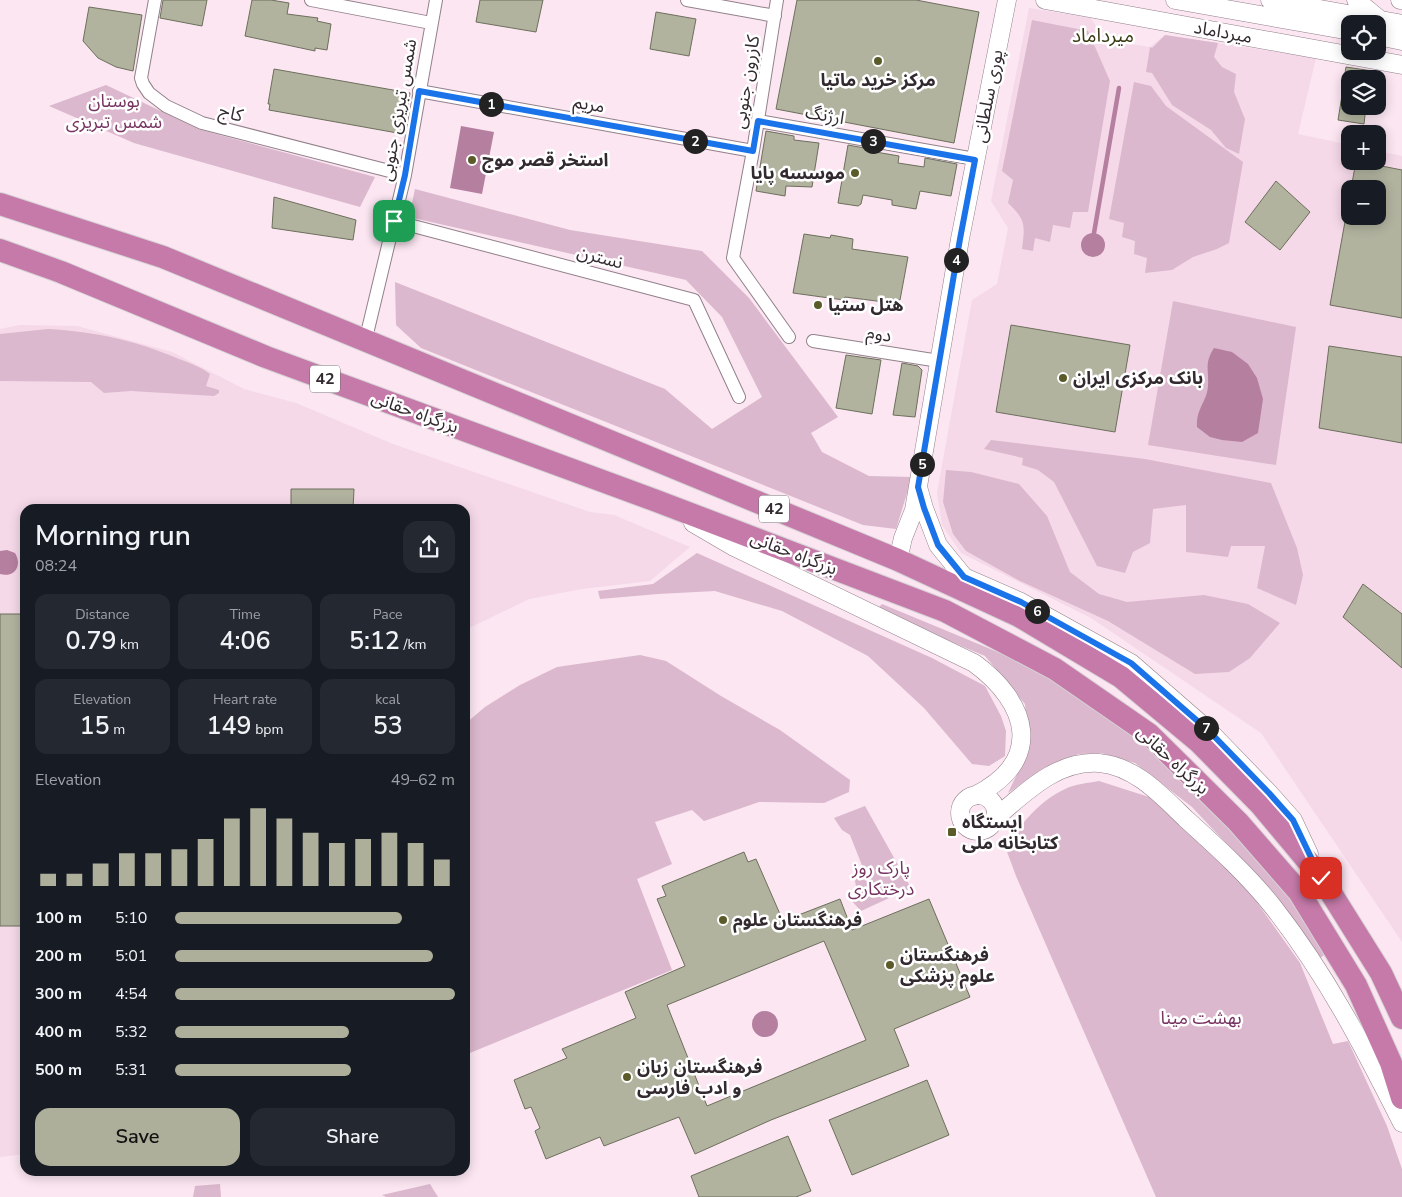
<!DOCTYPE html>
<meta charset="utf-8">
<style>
:root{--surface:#171b24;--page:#242831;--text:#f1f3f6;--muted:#9ea1a6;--accent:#adaf9a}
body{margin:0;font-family:"Nunito Sans","Noto Sans Arabic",sans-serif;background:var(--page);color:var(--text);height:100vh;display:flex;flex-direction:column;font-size:19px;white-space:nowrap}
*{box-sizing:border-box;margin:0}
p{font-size:16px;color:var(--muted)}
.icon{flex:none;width:28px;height:28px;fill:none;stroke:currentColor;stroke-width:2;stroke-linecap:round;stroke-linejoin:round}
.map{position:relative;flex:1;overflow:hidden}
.sheet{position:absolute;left:20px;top:504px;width:450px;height:672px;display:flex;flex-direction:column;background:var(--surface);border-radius:15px;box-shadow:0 2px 12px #0003}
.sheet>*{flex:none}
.fabs{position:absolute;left:1341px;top:15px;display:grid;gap:10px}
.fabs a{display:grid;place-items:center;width:45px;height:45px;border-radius:10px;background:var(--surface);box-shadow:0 2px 12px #0003;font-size:25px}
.pin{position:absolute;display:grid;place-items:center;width:42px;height:42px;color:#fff;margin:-21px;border-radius:10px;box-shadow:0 2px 8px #0006}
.km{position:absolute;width:25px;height:25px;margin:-12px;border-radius:50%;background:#222;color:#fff;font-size:14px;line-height:25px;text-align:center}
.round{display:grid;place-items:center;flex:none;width:52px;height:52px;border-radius:15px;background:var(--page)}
.overview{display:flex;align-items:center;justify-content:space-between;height:85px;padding:0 15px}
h1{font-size:28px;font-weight:600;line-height:38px}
.metrics{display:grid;grid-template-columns:repeat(3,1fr);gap:8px;height:85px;padding:5px 15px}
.metrics div{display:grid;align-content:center;border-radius:12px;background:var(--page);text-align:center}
.metrics b{font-size:25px;font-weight:600}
.metrics small{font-size:14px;font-weight:400}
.metrics p{font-size:14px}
.chart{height:140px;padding:10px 15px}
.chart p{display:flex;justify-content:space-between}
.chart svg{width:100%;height:90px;margin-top:5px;stroke:var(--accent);stroke-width:6}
.action{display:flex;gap:10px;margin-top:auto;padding:10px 15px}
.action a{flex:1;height:58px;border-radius:15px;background:var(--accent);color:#111;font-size:20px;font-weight:600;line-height:58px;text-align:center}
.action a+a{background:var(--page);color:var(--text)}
ul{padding:0 15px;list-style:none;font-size:16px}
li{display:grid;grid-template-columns:80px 60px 1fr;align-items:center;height:38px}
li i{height:12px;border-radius:6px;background:var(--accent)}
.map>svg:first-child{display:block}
</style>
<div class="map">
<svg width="1402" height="1197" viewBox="0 0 1402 1197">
<rect width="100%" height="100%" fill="#fbe6f2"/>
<path fill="#f5d9e9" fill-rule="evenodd" d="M1029,8L1091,18L1104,40L1150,47L1165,35L1316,58L1298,134L1350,145V161H1378V151L1402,156V942L1261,733L1091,618L961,553L942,525L937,493L972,300L997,284L1008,228L991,201ZM1350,189H1378V216H1350Z
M20,325L77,326L172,352L244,389L296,403L393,444L590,512L614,515L690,547L650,581L582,589L529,599L465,630V509H25V1154L0,1157V329Z"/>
<path fill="#dbb8cd" d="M1032,20L1088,31L1110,81L1088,212H1073L1070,228L1053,225L1050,242L1035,238L1033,251L1022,249C1025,225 1026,220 1008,203L1013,180L1002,171Z
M1165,35L1218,43L1214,57L1222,67L1236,74L1234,92L1245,119L1239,154L1226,148L1211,130L1172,105L1152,73L1146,72L1150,47L1152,48Z
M1134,82L1151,86L1166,106L1243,162L1229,243L1217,249L1193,257L1172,270L1145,273L1147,258L1134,254L1135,241L1122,237L1124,223L1109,219Z
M106,85L201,130L375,177L360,207L134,143L49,106Z
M415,189L570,230L702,251L749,298L838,417L811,433L822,452L869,476L912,477L896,529L863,525L421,348L396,325L395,282L665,389L712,429L762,397L722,317L686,280L409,217Z
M1173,301L1296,327L1276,465L1148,445Z
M48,329C96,332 135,340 179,359C190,363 201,367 210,374L206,386L219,390V393L214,396L131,391L104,393L91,382L0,381V334Z
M991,440L1145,459L1271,483L1297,548L1303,575L1296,605L1257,588L1265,546H1231L1228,557L1186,552V505L1153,509L1150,543L1133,552L1125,573L1097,566L1054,482L1038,470L1022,465L1023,458L984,449Z
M946,470L971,472L1019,484L1047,516L1070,572L1099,594L1127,602L1204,595L1248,604L1280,623L1250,658L1229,672L1195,674L1108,621L1020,581L966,551L953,534L943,502Z
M697,553L932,658L985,686L1001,716L1006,731L1005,756L989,766L972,764L924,708L868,656L782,611L715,591L658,594L600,599L598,591L653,584Z
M882,604L1017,660L1069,687L1162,759L1262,859L1327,953L1317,960L1252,871L1192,807L1135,763L1101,753L1079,754L1044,768L1008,793L1029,749L1025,704L985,656L876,610Z
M640,655L666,661L721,696L780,730L850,780L849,792L824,803L759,802L704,821L692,810L655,822L672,864L637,879L672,970L465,1055V724L485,707L520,685L557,667Z
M1099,781L1149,797L1241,880L1300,963L1333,1044L1348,1041L1387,1126L1402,1169V1197H1156L1016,876L1006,849C1020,824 1038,802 1065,789C1075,784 1088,783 1099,781Z
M865,806L911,888L861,911L851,900L858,897L855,881L863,868L850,835L842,830L834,818Z
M220,1184L221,1197H193L195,1186Z
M430,1184L438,1197H386L382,1195Z"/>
<path fill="#b57fa0" d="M461,126L494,132L482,194L450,188Z
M1081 245a12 12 0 1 1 24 0a12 12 0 1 1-24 0Z
M1214,348L1232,352L1248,364L1257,378L1263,399L1258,433L1242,442L1222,440L1210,437L1197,427C1196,408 1207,402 1208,386C1209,369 1204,364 1214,348Z
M7,550L15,553C23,566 14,578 0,574V551Z
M752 1024a13 13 0 1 1 26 0a13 13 0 1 1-26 0Z"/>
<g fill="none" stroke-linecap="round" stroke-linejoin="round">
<path stroke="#b57fa0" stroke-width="4.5" d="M1094,233L1119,88"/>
</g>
<path fill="#b1b39f" stroke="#6d6f5c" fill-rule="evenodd" d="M163,0H207L202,26L160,18Z
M252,0H271L289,3L287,14L318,18L317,21L331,24L327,50L315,48V51L245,36Z
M480,0H543L536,32L476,22Z
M797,0H916L979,12L954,143L776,109Z
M89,7L142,15L133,71L116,67L98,58L83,41Z
M656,12L696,19L689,56L650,49Z
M1346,67L1379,72L1378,79H1344Z
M274,69L410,93L403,134L269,110L270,104H268Z
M1344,83H1350V106H1366L1364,124L1338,120Z
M766,131L794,136V140L819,143L812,187L786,186L785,196L756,191Z
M848,145L870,149V151L899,156L898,163L924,167L925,158L957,164L951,196L920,191L916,209L892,205V200L863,195L861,204L858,206L838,203Z
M1356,161L1402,170V318L1330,305L1346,216H1378V189H1351Z
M1276,181L1310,212L1280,250L1245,222Z
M274,197L356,220L353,240L272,228Z
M804,234L830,238L831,235L853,239L852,249L908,257L900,300H892V303L845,297L844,300L793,293Z
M1011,325L1130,345L1115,432L996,412Z
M1329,346L1402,357V443L1319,428Z
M846,355L881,360L872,414L836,408Z
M902,363L918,366L922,370L915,417L893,415Z
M291,489H354L353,509H291Z
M1363,584L1402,614V668L1343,617Z
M0,614H25V926H0Z
M744,852L748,862L756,859L783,921L840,899L852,930L929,899L970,997L894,1029L909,1066L771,1120L695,1154L679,1117L604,1146L600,1137L546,1159L535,1131L540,1128L531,1107L525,1109L514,1080L567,1058L562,1049L636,1018L625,992L685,966L657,899L666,896L662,886ZM824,941L866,1040L707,1106L667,1005Z
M927,1080L949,1135L852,1175L829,1120Z
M788,1136L811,1191L796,1197H699L691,1176Z"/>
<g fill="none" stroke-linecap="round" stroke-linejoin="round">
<g stroke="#92808a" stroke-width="14">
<path id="street" d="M155,0L141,78L143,84L149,93L166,106L202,123L405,175
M311,0L431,23
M687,0L775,16
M777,0L753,151L733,258L789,337
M419,91L753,151
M758,121L975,159
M394,221L694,300L739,397
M813,341L939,361
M365,342L405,175L436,0"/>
</g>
<g stroke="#92808a" stroke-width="19">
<path id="secondary" d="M1045,0L1402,65
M1175,0L1350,31
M1270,0L1402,24
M1356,0L1379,19
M1400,0H1402
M1378,36L1402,41
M918,487L924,508L938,545L964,577L1021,602L1131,663L1209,731L1269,793L1293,820L1309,854
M693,523L734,547L974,663C1029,703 1045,761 974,796
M898,560L903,538L914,510L960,239L1007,0
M960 813a18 18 0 1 1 36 0a18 18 0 1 1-36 0Z
M994,819C1024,794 1056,760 1099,763C1135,766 1161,795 1186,819C1217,847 1248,875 1274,908C1327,976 1363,1046 1402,1123"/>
</g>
<g stroke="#d6d4d5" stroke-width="24">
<path id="highway" d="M0,204L163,257L898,560L1019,616L1121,677L1199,742L1260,804L1321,877L1381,973L1402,1018
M0,250L61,272L266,357L654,500L945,611L1055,669L1149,734L1238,822L1299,892L1356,985L1391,1063L1402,1098"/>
</g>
<use href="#street" stroke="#fff" stroke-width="12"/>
<use href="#secondary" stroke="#fff" stroke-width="18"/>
<use href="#highway" stroke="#c57aa9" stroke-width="22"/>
</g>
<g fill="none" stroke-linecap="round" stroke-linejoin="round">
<g stroke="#fff" stroke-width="10">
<path id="route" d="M394,221L405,175L419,91L753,151L758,121L975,160L960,239L918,487L924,508L938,545L964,577L1021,602L1131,663L1209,731L1269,793L1293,820L1321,878"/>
</g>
<use href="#route" stroke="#1a73e8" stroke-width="6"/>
</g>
<g fill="#5a5b29" stroke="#fff" stroke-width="2">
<circle cx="878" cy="61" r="5"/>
<circle cx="472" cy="160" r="5"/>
<circle cx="855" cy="173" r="5"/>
<circle cx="818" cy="305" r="5"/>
<circle cx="1063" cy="378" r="5"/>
<rect x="947" y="827" width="10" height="10" rx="2.5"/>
<circle cx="723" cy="920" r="5"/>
<circle cx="890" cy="965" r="5"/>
<circle cx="627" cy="1077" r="5"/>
</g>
<g text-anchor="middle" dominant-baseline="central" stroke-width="5" stroke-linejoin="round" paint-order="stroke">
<g fill="#fff" stroke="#706a6d" stroke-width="1">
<rect x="310" y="365.5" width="30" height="27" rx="4"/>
<rect x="759" y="495.5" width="30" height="27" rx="4"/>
</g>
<g font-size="16" font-weight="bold" fill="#322a2f">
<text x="325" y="379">42</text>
<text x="774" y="509">42</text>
</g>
<g font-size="18" fill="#322a2f" stroke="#fff">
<text transform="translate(1223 32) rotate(10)">میرداماد</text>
<text transform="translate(746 82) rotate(-81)">کازرون جنوبی</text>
<text transform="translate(988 96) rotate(-79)">پوری سلطانی</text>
<text transform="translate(589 104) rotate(10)">مریم</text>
<text transform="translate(398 110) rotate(-80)">شمس تبریزی جنوبی</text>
<text transform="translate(231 113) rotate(14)">کاج</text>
<text transform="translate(825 115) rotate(10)">ارژنگ</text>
<text transform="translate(600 257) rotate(15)">نسترن</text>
<text transform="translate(879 334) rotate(9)">دوم</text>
<text transform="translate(415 412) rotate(20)">بزرگراه حقانی</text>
<text transform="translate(794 553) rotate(21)">بزرگراه حقانی</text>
<text transform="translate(1173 760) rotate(43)">بزرگراه حقانی</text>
</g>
<g font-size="18" font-weight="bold" fill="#322a2f" stroke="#fff" text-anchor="start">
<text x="878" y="80" text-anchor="middle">مرکز خرید ماتیا</text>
<text x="482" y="160">استخر قصر موج</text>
<text x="845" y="173" text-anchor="end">موسسه پایا</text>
<text x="828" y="305">هتل ستیا</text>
<text x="1073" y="378">بانک مرکزی ایران</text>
<text x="962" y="822">ایستگاه<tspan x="962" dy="21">کتابخانه ملی</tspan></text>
<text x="733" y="920">فرهنگستان علوم</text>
<text x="900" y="955">فرهنگستان<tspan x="900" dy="21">علوم پزشکی</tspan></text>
<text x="637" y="1067">فرهنگستان زبان<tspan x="637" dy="21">و ادب فارسی</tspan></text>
</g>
<g font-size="18" fill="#763360" stroke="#fff">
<text x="114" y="101">بوستان<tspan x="114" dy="21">شمس تبریزی</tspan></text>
<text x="881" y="868">پارک روز<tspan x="881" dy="21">درختکاری</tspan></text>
<text x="1201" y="1018">بهشت مينا</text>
</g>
<g font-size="19" fill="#393a11" stroke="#fff">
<text x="1103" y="36">میرداماد</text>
</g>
</g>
</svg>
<div class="fabs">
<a><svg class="icon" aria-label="locate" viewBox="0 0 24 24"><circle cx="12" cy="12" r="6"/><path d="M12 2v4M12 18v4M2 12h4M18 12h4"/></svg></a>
<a><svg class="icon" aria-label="layers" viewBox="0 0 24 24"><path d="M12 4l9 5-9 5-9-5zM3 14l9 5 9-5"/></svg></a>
<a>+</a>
<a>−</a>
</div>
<div class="pin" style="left:394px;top:221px;background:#1e9e55"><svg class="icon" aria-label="arrive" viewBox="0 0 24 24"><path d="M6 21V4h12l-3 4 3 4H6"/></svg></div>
<div class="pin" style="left:1321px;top:878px;background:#d93025"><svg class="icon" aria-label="check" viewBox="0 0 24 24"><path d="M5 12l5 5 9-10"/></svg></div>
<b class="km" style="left:491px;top:104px">1</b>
<b class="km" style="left:695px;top:141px">2</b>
<b class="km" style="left:873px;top:141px">3</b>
<b class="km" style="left:956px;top:260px">4</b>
<b class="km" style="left:922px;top:464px">5</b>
<b class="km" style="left:1037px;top:611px">6</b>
<b class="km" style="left:1206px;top:728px">7</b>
<section class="sheet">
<div class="overview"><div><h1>Morning run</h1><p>08:24</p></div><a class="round"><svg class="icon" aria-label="share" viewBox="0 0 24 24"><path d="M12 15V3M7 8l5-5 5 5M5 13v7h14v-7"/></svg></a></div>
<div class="metrics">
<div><p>Distance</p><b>0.79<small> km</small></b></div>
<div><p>Time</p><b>4:06</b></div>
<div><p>Pace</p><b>5:12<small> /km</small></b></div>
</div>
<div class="metrics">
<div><p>Elevation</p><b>15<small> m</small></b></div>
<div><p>Heart rate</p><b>149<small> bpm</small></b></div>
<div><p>kcal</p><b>53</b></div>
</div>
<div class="chart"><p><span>Elevation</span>49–62 m</p>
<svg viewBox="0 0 160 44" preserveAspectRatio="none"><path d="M5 44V38M15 44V38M25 44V33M35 44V28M45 44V28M55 44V26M65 44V21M75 44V11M85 44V6M95 44V11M105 44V18M115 44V23M125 44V21M135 44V18M145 44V23M155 44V31"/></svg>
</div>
<ul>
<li><b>100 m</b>5:10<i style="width:81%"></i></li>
<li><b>200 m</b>5:01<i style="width:92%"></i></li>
<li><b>300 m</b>4:54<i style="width:100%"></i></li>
<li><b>400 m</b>5:32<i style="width:62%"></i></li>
<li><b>500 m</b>5:31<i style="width:63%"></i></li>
</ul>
<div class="action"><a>Save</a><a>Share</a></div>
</section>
</div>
